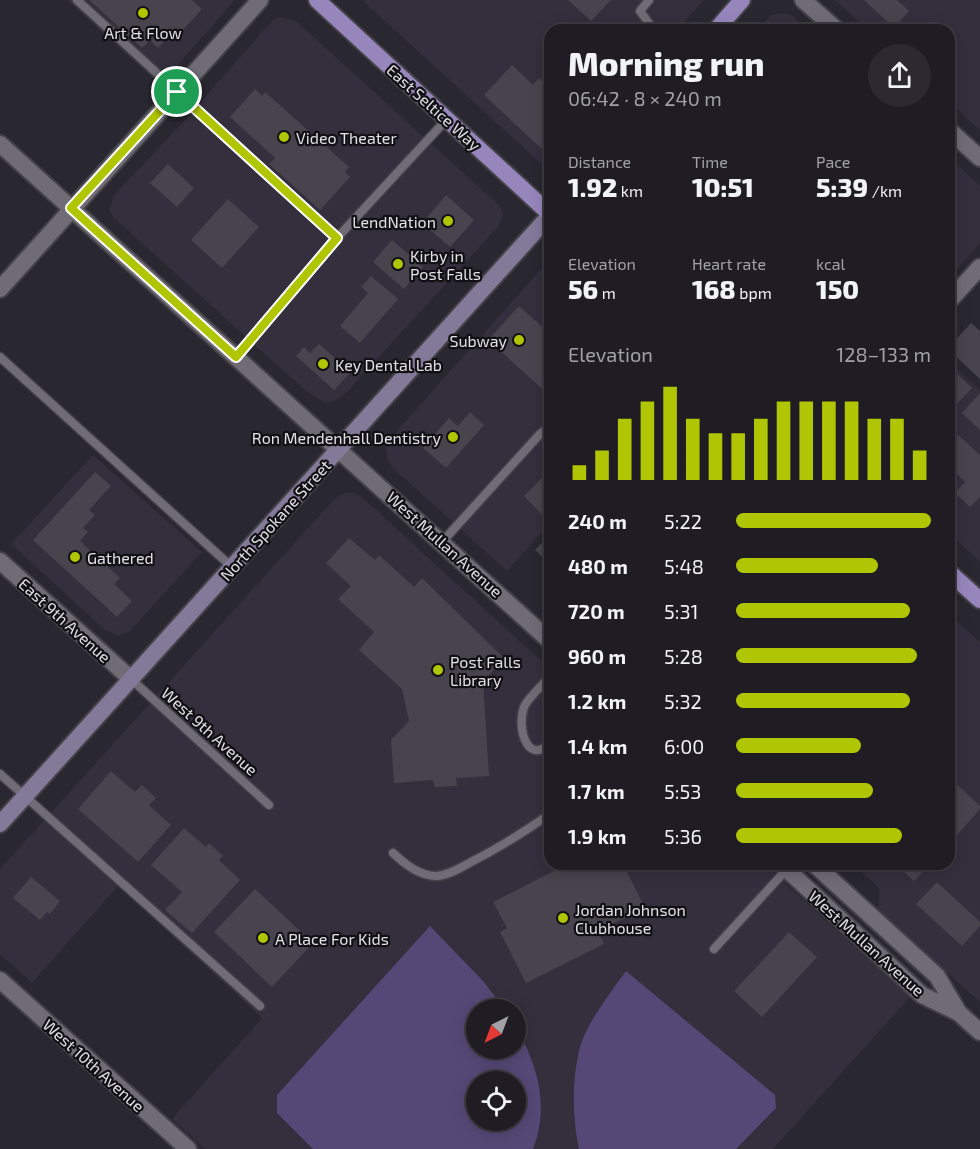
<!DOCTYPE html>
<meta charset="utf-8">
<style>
:root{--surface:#1f1d23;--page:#2c2a30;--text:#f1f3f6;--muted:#a1a2a6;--line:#3c3b41;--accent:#b0c503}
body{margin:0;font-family:"Exo 2",sans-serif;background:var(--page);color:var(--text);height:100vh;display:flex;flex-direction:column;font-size:22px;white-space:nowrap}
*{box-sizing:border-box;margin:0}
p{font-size:20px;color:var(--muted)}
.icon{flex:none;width:33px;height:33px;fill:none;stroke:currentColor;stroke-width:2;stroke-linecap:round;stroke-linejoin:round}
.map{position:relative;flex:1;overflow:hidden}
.sheet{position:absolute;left:544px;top:24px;width:411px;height:846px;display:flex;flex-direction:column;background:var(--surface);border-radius:18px;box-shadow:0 3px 15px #0003,0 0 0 2px var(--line)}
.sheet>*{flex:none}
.needle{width:39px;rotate:222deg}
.controls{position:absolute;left:466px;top:999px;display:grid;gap:12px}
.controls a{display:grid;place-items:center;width:60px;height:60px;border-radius:50%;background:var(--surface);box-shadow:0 3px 15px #0003,0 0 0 2px var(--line);font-size:30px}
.pin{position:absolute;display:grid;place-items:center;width:51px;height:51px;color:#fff;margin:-26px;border:3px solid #fff;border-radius:50%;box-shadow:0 2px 6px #0007}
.round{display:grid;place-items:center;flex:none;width:63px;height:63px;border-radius:32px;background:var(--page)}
.summary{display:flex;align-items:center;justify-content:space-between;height:102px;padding:0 24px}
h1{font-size:33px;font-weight:800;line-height:45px}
.figures{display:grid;grid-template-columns:repeat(3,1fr);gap:9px;height:102px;padding:6px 24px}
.figures div{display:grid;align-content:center}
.figures b{font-size:26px;font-weight:800}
.figures small{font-size:16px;font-weight:400}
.figures p{font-size:16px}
.chart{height:168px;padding:12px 24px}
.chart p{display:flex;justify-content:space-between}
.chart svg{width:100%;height:108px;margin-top:6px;stroke:var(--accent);stroke-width:6}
ul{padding:0 24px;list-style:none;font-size:20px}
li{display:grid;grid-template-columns:96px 72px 1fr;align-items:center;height:45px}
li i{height:15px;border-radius:8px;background:var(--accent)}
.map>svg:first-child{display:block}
</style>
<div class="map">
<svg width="980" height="1149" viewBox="0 0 980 1149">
<rect width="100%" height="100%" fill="#29272f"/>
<path fill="#332f3d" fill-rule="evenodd" d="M67,0H235L160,85Z
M362,0H704L677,30H550V168L547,169Z
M835,0H980V130L950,103V30H868Z
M781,13L792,15L808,30H756L771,15Z
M280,17L296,21L501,207L503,216L498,227L346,393L335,401L324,402L307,392L113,217L109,210L114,195L185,120L271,22Z
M950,158L980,186V243L950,277Z
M550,264V523L507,571L393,468L388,461L386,445L388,441L542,268Z
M950,362L980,390V562L950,534Z
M93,455L202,552L130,631L118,636L105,630L11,544Z
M345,493H355L363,498L550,669V864H764L910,997L773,1149H205L172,1119L262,1018L118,886L32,983L0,954V869L336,497ZM477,1010H516V1048H477ZM477,1082H516V1120H477Z
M950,615L980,642V1002L878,910L880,889L853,864H950Z"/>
<path fill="#564876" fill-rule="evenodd" d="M430,926L482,980L505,1009L477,1010V1048H516V1026C537,1065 550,1105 533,1149H313L277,1113V1095ZM477,1082H516V1120H477Z
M626,971L775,1095L776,1108L736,1149H579C572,1117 572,1078 580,1047C587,1022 611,992 626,971Z"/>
<path fill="#47444d" d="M89,0H192L202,9L181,32L176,28L158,48L150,40L142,48Z
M568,0H611L591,21Z
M864,0H897L909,11L894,28Z
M512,65L533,85L539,78L550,88V93L546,97L550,101V148L546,153L484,95Z
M255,89L262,96L265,92L349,167L345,172L350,177L320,210L269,164L275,158L230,117Z
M168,164L194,188L177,207L150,183Z
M950,186L957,192L950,201Z
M446,195L474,220L450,247L422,223Z
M228,199L259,227L222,268L191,240Z
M392,240L423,267L404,289L373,262Z
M371,276L398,299L360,343L340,326L368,293L361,287Z
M519,306L550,334V396L488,340Z
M971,323L980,331V379L950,351V346Z
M319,344L351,372L334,390L296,356L304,347L310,353Z
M951,368L972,388L952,409L950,407Z
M980,393V430L962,413Z
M470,412L484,425L446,468L423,448L449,418L458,426Z
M956,433L980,455V497L970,507L955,493L965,482L950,467V441Z
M550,470V513L545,518L524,496Z
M95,472L111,486L89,510L95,515L83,528L88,532L80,541L120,578L114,584L132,601L117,617L33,540Z
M550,534V564L535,550Z
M349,538L375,560L379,555L414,587L422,578L504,658L483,682L489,776L456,778L457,786L435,787L433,780L394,783L391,740L409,721L402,689L359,650L374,632L338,599L351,586L326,563Z
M111,771L135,792L142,785L156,798L149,805L171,825L138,862L78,809Z
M950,778L980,806V809L950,843Z
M184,828L206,847L209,843L223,856L219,860L240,880L192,933L165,910L182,892L151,865Z
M555,864H587L589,867L594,864H623L645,908L598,931L604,944L526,983L500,932L507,928L493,902L558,869Z
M895,864H930L914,881Z
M31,877L60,901L50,914L47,912L40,920L13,898Z
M937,882L980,922V926L962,946L916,904Z
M255,889L313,943L272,987L214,932Z
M789,932L817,957L762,1017L734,991Z"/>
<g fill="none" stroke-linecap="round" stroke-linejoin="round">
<g stroke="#444249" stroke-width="11">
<path id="service" d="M77,0L337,238
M649,0L640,11L654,30
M0,357L233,568
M236,357L337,238L447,119
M442,542L540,434L545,430L550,429
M550,676C543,685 531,695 525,705C516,723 525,766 550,744
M131,679L269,805
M0,774L260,1006
M393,853C405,864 419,876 437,876C449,875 460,868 471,862C499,848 524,832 550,814
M714,949L787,869"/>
</g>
<g stroke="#444249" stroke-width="20">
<path id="minor" d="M803,0L837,30
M950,131L980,158
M0,289L260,0
M950,300L980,267
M0,561L131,679
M0,980L188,1149"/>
</g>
<g stroke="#444249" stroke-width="20">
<path id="tertiary" d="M0,144L550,641
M781,864L922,995L959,1013
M814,864L937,976L959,1013L980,1032"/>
</g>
<g stroke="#444249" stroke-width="20">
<path id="secondary" d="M0,824L550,215"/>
</g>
<g stroke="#444249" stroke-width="20">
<path id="primary" d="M317,0L550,214
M716,30L742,0
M950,573L980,600"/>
</g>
<use href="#service" stroke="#6f6c76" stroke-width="8"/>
<use href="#minor" stroke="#6f6c76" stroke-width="16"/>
<use href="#tertiary" stroke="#6f6c76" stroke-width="16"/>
<use href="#secondary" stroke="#837999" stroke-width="16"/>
<use href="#primary" stroke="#9786bc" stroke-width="16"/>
</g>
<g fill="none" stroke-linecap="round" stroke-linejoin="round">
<g stroke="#fff" stroke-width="12">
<path id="route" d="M177,92L337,238L236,357L71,208Z"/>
</g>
<use href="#route" stroke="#b0c503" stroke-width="8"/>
</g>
<g fill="#b0c503" stroke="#111014" stroke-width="2">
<circle cx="143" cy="13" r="6"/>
<circle cx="284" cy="137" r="6"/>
<circle cx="448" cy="221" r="6"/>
<circle cx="398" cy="264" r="6"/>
<circle cx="519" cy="340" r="6"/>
<circle cx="323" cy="364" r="6"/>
<circle cx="453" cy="437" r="6"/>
<circle cx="75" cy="557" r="6"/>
<circle cx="438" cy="670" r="6"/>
<circle cx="563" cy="918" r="6"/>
<circle cx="263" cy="938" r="6"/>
</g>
<g text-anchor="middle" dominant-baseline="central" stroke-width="4.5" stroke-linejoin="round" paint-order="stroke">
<g font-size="16" fill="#e2e1e6" stroke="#111014" text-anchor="start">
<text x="143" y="32" text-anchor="middle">Art &amp; Flow</text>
<text x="296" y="137">Video Theater</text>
<text x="436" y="221" text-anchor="end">LendNation</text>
<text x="410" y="255">Kirby in<tspan x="410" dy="18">Post Falls</tspan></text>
<text x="507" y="340" text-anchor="end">Subway</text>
<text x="335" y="364">Key Dental Lab</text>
<text x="441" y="437" text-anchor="end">Ron Mendenhall Dentistry</text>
<text x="87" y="557">Gathered</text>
<text x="450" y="661">Post Falls<tspan x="450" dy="18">Library</tspan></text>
<text x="575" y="909">Jordan Johnson<tspan x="575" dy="18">Clubhouse</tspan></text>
<text x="275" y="938">A Place For Kids</text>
</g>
<g font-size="16" fill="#e2e1e6" stroke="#111014">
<text transform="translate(434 107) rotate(42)">East Seltice Way</text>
<text transform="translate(275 520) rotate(-48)">North Spokane Street</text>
<text transform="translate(445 544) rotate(42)">West Mullan Avenue</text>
<text transform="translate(65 620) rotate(42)">East 9th Avenue</text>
<text transform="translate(210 731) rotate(42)">West 9th Avenue</text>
<text transform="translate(867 943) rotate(42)">West Mullan Avenue</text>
<text transform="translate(94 1065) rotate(42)">West 10th Avenue</text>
</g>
</g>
</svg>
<div class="controls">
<a><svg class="needle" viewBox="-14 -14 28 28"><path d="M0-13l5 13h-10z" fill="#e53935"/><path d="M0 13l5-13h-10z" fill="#a1a2a6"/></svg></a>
<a><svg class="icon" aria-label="locate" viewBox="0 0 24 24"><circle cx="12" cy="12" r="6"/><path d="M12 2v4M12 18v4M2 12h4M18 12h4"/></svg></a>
</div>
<div class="pin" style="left:177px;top:92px;background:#1e9e55"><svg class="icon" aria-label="arrive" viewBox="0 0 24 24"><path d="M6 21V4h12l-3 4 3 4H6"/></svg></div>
<section class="sheet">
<div class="summary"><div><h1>Morning run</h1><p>06:42 · 8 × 240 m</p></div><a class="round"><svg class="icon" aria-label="share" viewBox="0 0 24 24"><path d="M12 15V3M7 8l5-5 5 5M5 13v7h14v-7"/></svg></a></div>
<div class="figures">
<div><p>Distance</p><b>1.92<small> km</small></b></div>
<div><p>Time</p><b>10:51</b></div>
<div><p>Pace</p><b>5:39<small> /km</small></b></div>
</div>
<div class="figures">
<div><p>Elevation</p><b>56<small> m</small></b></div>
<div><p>Heart rate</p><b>168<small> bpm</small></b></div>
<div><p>kcal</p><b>150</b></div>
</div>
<div class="chart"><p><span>Elevation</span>128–133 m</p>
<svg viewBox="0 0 160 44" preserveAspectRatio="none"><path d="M5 44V38M15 44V32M25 44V19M35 44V12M45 44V6M55 44V19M65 44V25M75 44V25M85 44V19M95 44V12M105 44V12M115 44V12M125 44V12M135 44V19M145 44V19M155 44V32"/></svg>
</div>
<ul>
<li><b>240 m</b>5:22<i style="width:100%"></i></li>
<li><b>480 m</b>5:48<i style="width:73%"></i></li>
<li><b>720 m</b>5:31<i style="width:89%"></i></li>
<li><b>960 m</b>5:28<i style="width:93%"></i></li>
<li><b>1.2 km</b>5:32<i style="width:89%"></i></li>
<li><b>1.4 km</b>6:00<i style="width:64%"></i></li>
<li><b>1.7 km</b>5:53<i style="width:70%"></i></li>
<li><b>1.9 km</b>5:36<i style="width:85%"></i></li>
</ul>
</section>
</div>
